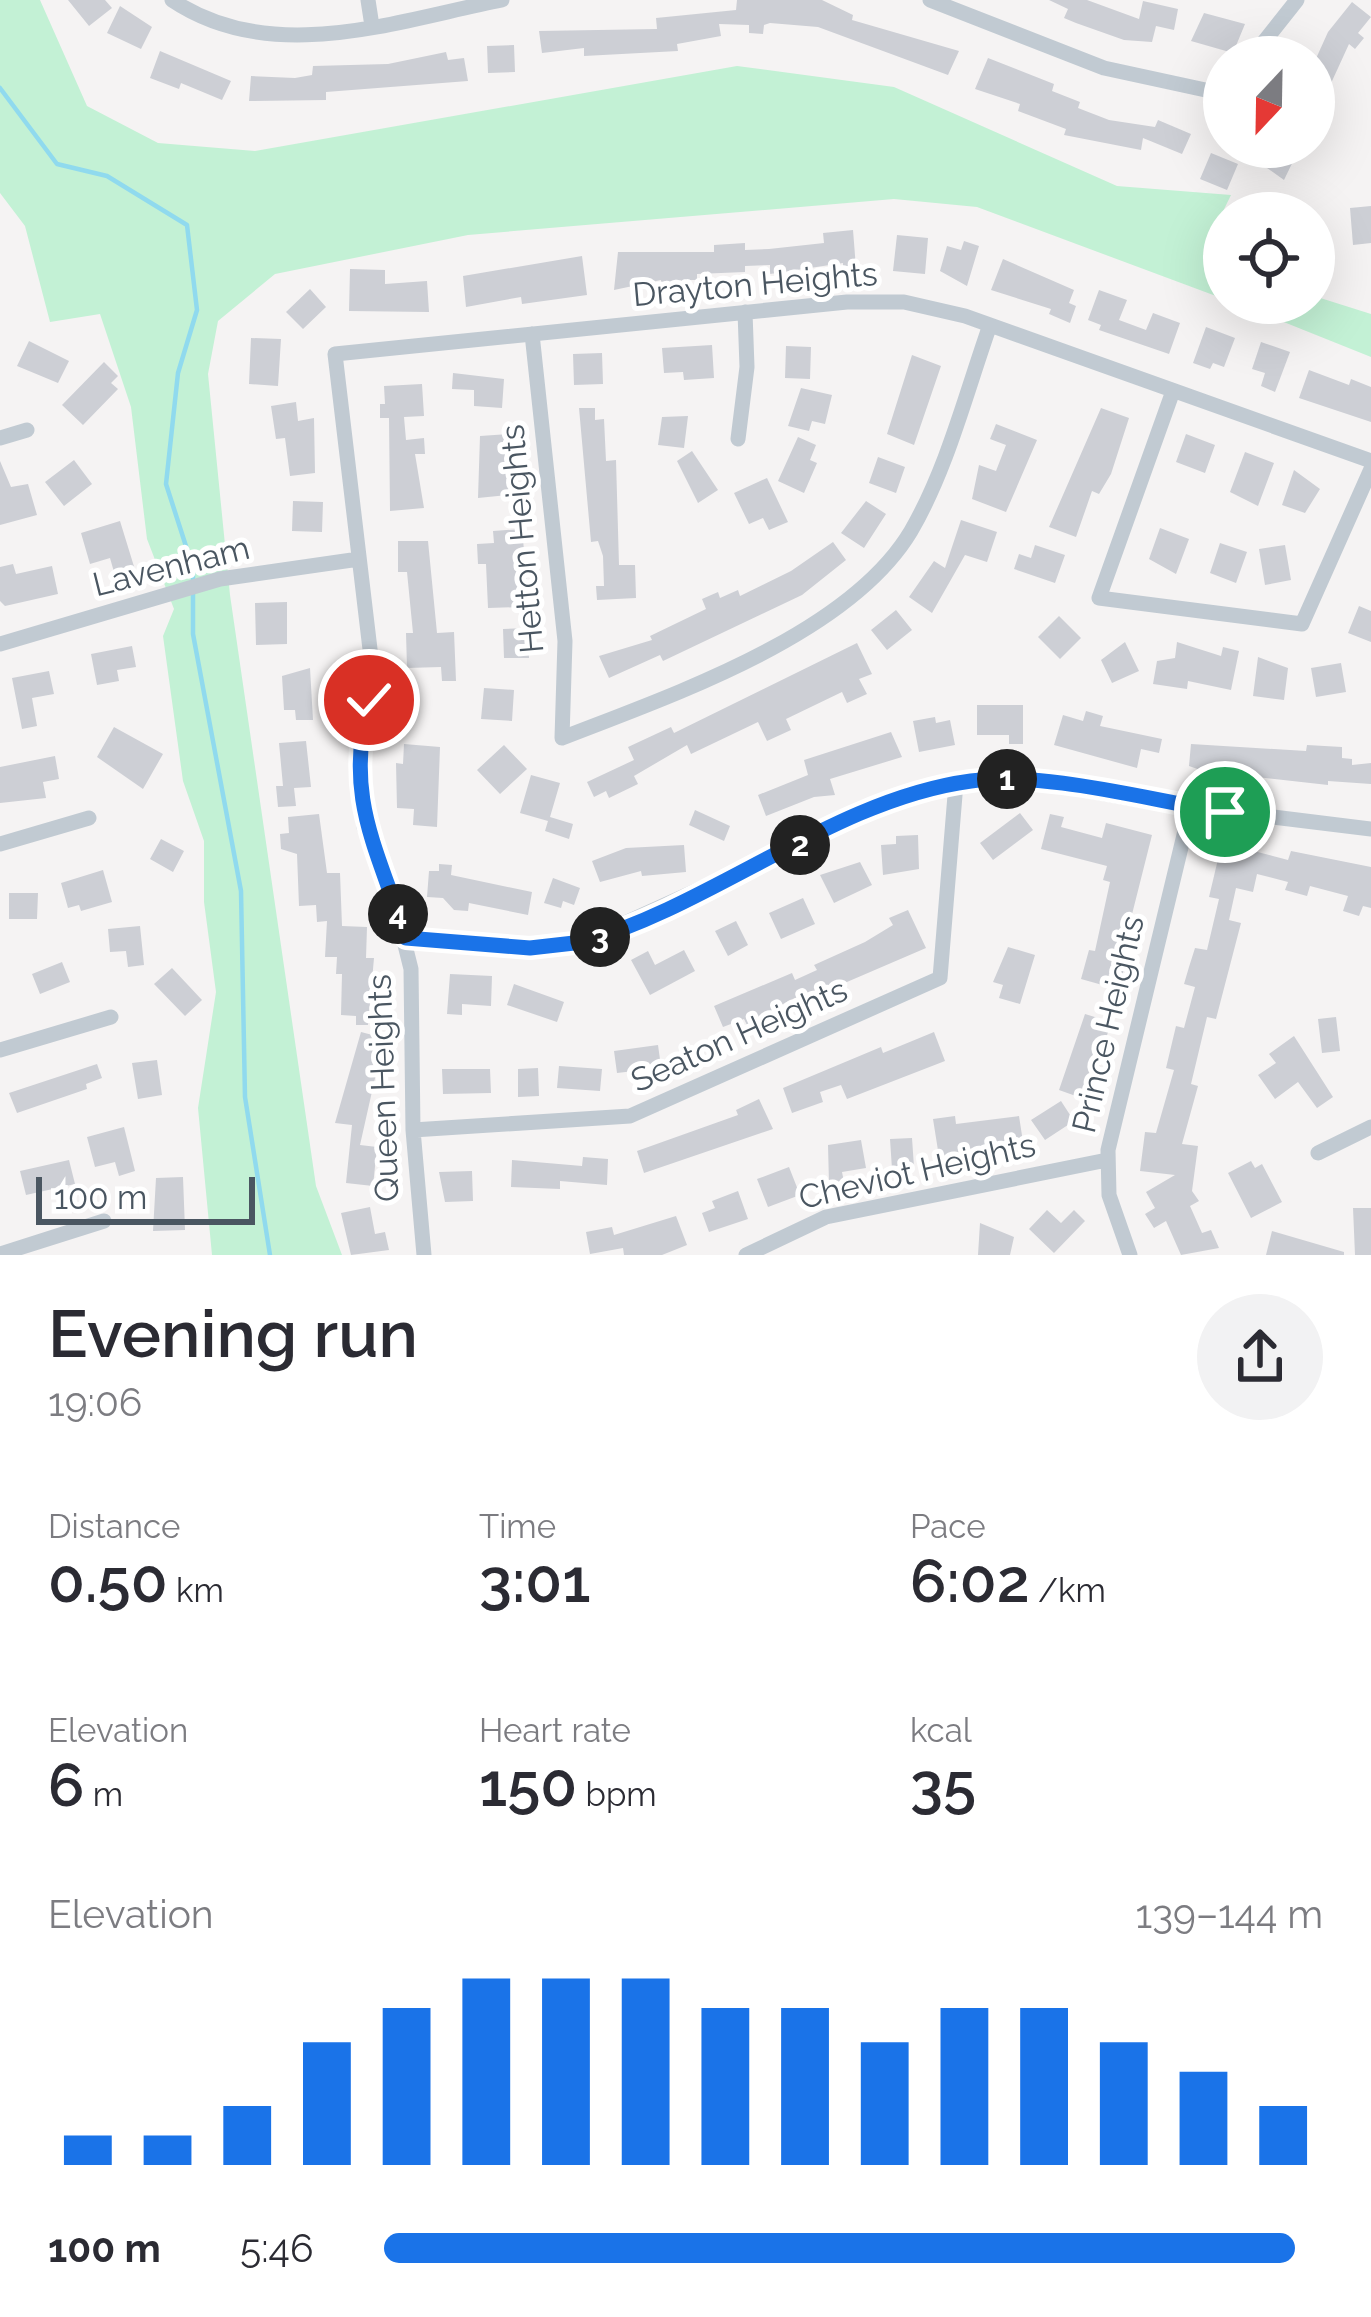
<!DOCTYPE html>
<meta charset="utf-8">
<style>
:root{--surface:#fff;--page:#f2f2f3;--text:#2b2b33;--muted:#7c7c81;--accent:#1a73e8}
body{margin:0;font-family:Raleway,sans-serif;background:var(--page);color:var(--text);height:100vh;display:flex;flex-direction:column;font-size:45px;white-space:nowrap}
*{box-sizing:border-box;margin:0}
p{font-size:39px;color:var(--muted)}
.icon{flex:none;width:66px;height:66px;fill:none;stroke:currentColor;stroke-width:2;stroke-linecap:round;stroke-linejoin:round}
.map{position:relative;height:1255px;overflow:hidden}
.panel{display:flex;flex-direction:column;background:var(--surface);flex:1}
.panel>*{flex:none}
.needle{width:78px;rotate:202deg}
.controls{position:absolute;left:1203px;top:36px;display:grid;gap:24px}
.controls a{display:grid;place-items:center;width:132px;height:132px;border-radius:50%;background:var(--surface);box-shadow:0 12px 48px #0002;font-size:60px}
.scale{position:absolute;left:36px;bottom:30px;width:219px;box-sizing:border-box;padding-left:12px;border:6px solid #4a5661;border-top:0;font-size:33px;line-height:42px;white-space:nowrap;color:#4a5661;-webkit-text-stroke:9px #fff;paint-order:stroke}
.pin{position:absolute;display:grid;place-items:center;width:102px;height:102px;color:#fff;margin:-51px;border:6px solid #fff;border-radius:50%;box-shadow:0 3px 12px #0007}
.km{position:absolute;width:60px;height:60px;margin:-30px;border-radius:50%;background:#222;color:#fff;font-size:33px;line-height:60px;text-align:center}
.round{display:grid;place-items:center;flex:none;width:126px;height:126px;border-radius:63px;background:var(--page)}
.summary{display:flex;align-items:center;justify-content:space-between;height:204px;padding:0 48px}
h1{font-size:66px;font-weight:600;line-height:90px}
.metrics{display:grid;grid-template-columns:repeat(3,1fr);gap:18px;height:204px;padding:12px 48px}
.metrics div{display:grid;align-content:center}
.metrics b{font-size:60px;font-weight:600}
.metrics small{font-size:33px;font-weight:400}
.metrics p{font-size:33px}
.chart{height:336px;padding:24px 48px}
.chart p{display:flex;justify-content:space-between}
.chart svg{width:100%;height:216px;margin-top:12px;stroke:var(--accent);stroke-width:6}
ul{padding:0 48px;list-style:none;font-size:39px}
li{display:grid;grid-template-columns:192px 144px 1fr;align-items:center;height:90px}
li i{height:30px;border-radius:15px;background:var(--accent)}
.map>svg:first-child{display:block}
</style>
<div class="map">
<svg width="1371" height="1255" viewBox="0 0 1371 1255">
<rect width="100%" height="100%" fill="#f5f3f3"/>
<path fill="#c3f1d5" d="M0,0H40L87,106L158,143L255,151L737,66L894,87L1117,186L1231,195L1205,248L1224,259V299L977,207L894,199L468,235L275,274L218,321L208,374L230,595L316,1186L342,1255H212L198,1108L216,992L204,902V841L183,781L163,636L174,609L147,539L131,407L100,314L50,322L25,226L0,193Z
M1314,296L1371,314V357L1236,303H1314Z"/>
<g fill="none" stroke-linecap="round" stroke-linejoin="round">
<path stroke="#90daee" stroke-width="4.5" d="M0,88L57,164L107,176L187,225L197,310L178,373L166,484L193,568V634L241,891L245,1097L270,1255"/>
</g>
<path fill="#cdcfd5" d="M68,0H105L112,8L89,26Z
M737,0H822L853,15L852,20L959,51L948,75L818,27L770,23L764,25L763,34L749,33V25L719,24L721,36L677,44L678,51L584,56V48L542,53L539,31L657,29L656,18L736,10Z
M1049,0H1087L1139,19L1143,1L1178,9L1174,30L1156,26L1152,42L1124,40L1076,23L1064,18L1068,9Z
M1352,2L1371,17L1358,33L1364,38L1355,49L1349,44L1327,92L1334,95L1325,119L1316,116L1314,121V63L1328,32Z
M120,6L152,27L141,49L107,33Z
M1204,13L1245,24L1233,53L1191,41Z
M514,45L515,72L488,73L487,46Z
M160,51L231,81L222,100L181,83L179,89L150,78Z
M446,52L448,60L464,58L468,81L326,92V100L249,101L251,76L295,78L312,75L313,66L388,64Z
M988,58L1054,84L1052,91L1080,102L1078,108L1109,120L1155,127L1158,120L1191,134L1182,154L1143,138L1141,150L1064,135L1066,129L1018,111L1020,104L975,89Z
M1272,147H1300L1284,180L1260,163Z
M1211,153L1238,164L1227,190L1200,179Z
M1371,206V243L1353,245L1350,208Z
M853,230L856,268L843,269V263L770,274V265L745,266V272L697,274V280H685V288H661V280L614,290L618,252H714V245L745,243V250L769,249L824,243L823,233Z
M897,235L928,238L925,274L893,271Z
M964,241L979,246L967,286L940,271L947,246L961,250Z
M582,256L587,295L522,304L521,297L466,307L463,276Z
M1003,259L1074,290L1069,303L1076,306L1070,323L1049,314L1051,309L991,290Z
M350,269L385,270V284L427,281L429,312L349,311Z
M310,289L326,307L303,329L286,312Z
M1099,290L1127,300L1119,320L1146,330L1153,313L1180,323L1169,354L1099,330L1101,325L1088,320Z
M1206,327L1235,338L1224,367L1213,363L1210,369L1193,363Z
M251,338L281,339L278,386L249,384Z
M29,341L69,361L58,383L17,366Z
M1261,342L1290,352L1275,392L1261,386L1265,373L1252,369Z
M712,345L714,378L684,380L683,372L664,373L662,348Z
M786,346L811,347L810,379L785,378Z
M602,353L603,384L574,385L573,354Z
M912,355L941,366L914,445L887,434Z
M104,362L118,376L111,383L118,389L83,425L62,405Z
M1309,370L1349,385L1351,379L1371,387V422L1299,398Z
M453,373L504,379L502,408L474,406V390L452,389Z
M422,384L424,416L404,417L406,440L424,438L425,454H415L424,508L390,511L389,418H380V404H385L384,386Z
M801,388L832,395L825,424L812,421L809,431L788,426Z
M296,402L298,421L314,418L315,473L290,476L285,438L276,439L271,406Z
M579,408H595V420L604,419L606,461L616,460L619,565H635L636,598L597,600L596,586H604L603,556L598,541L591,542Z
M1101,408L1129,418L1111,474L1099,494L1092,491L1076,537L1049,527Z
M688,416L684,448L658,445L662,417Z
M996,424L1037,440L1006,512L972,499L979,465L996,471L1006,445L990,439Z
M509,434L516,494L478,498L480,436Z
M1186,434L1215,445L1205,473L1176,462Z
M798,437L816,445L810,460L817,463L804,493L778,481Z
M692,451L718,490L698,503L677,461Z
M1245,452L1274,463L1258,506L1230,492Z
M878,457L905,467L896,493L869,483Z
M74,460L92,484L64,506L45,482Z
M0,461L11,487L28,484L37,515L0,525Z
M1294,470L1320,489L1305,513L1282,505Z
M767,478L788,522L769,530L763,518L749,524L734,493Z
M293,501L323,502L322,532L292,531Z
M866,501L886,514L864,548L841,533Z
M961,520L997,532L987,562L965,555L932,613L909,597L934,561L945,568Z
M120,521L136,573L116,579L110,558L90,564L81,533Z
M1160,528L1189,539L1176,574L1149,559Z
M522,529L528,593H519L520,607L488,608L486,564H478L477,544L494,543L493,531Z
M398,541H428L437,633L454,632L456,681H442L441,667L407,668L406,633H413L407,572H398Z
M833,542L846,560L802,595L663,661L660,655L609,678L599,656L652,640L650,636L706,609L702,599L718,592L720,598L738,590L740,596L791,571Z
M1220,543L1247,552L1236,583L1210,573Z
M1035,545L1065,555L1055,583L1014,569L1019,554L1031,558Z
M1285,545L1291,580L1265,585L1259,549Z
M13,564L16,574L52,566L58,594L5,606L0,601V567Z
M287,602V644L256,645L255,603Z
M1359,606L1371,611V642L1348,633Z
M896,610L912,630L887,650L871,630Z
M1059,616L1081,638L1060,659L1038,637Z
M528,628L529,658H504L503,629Z
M1125,642L1139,671L1112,683L1101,660Z
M1177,642L1221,656L1223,647L1239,651L1231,690L1188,681L1187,689L1153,684L1157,661L1175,658Z
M857,643L872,674L859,679L867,694L847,703L842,692L786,719L791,730L767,741L758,722L691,754L687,745L634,776L638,784L609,798L606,791L594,797L587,782L634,760L628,747L671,727L674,733Z
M132,646L136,667L117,670L119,681L97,685L91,654Z
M1258,657L1288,668L1284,700L1253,696Z
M1341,663L1346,692L1316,697L1311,668Z
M310,668L313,720H296L295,710H284L282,676Z
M49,671L54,694L32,698L37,726L22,729L12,678Z
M484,688L514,690L512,721L481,719Z
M977,705H1023V744H1009V735H977Z
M1086,711L1103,716L1100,726L1162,739L1159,753L1141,749L1137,768L1054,745L1063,715L1083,721Z
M935,717L936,723L950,720L955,745L919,752L913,721Z
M114,727L163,754L143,789L97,757Z
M891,732L902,757L830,779L835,795L814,797L766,816L758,795L808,775L804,760Z
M306,741L311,787L294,788L296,806L278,807L276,786H283L279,743Z
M404,744L440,747L437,827L413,825L414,809L397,808L396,763L403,764Z
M1191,744L1306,751L1307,745L1342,747V758L1352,759V765L1371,763V784L1328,781V785L1203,771L1189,766Z
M504,745L527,769L500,794L477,770Z
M55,756L59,779L43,782L46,798L0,803V767Z
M531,775L560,783L550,817L573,824L569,839L545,831L548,821L520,813Z
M695,810L730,826L724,841L689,825Z
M1020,813L1033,830L993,860L980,843Z
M319,814L327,873H340L342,926L367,927L366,958H374L368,1025H356V1016L341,1015L342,974H336L337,957H325L327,921L317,922L316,905L299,906L297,854L281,849L280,834L289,833L288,817Z
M1050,814L1064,817L1061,827L1102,838L1106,823L1152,835L1121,958L1126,960L1122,977L1109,974L1106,986L1081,979L1089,950L1095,951L1110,882L1103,880L1107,866L1041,849Z
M918,835L919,869L883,875L881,845L896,844V836Z
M161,839L184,851L173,872L150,859Z
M684,845L686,872L642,876L641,871L600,882L592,861L626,848Z
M1231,845L1288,860L1291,851L1371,867V908L1363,906L1359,916L1343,911L1348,896L1310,886L1307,896L1285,890L1288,882L1257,874L1253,892L1236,888L1229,920L1241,923L1216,1019L1207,1017L1191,1084L1198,1086L1182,1144L1198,1146L1192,1191L1199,1201L1190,1206L1202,1233L1211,1230L1219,1248L1181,1255L1166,1221L1154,1228L1145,1214L1155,1208L1146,1192L1175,1175L1140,1171L1145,1132L1156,1133L1174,1070L1166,1068L1176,1026L1184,1028L1195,987L1184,984L1189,967L1195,948L1207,950L1219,899L1209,897L1219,855L1228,857Z
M860,862L872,885L834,903L820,875Z
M439,864L452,865L451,875L532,892L528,915L469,903L468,911L454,910L443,898L427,897L429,871H439Z
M103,870L112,902L81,911L79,905L68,908L61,883Z
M553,878L580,888L574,905L563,901L561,908L544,903Z
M9,893H38L37,919H9Z
M803,898L815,924L781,939L769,913Z
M908,910L926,948L826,991L824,987L790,1000L747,1025L744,1019L723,1027L714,1006L792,973L795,980L817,970L814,965L865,942L893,925L889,918Z
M736,921L748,945L728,956L715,931Z
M140,926L144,965L128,967L126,951L110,952L108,929Z
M1008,947L1035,955L1020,1004L999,998L1003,985L993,982Z
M684,950L695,971L650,995L631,960L648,951L655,965Z
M62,962L70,982L40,994L32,974Z
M172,968L202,1000L185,1016L154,984Z
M450,974L492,976L491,1006L462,1004V1015L447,1014Z
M514,984L564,1002L557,1022L507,1005Z
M1085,1014L1111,1022L1105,1042L1097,1040L1091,1061L1100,1064L1087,1100L1059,1090Z
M1336,1017L1340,1051L1322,1053L1318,1019Z
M361,1032L384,1038L360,1145L377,1147L373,1186L346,1183L352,1125L335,1123Z
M934,1032L945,1061L847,1099L841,1085L820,1092L823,1102L792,1113L783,1088L881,1047L883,1053Z
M1294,1036L1333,1097L1317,1108L1298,1082L1275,1099L1258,1075L1276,1063L1269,1054Z
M658,1045L662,1074L635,1078L634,1071L617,1073L614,1051Z
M157,1060L162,1095L138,1099L132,1063Z
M97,1064L102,1078L86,1084L87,1089L17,1113L9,1093Z
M559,1066L602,1069L600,1091L557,1088Z
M538,1068L539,1096L518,1097V1069Z
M442,1069H490L491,1093L443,1094Z
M759,1099L773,1129L644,1173L637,1151L738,1115L736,1110Z
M1061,1101L1074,1121L1045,1140L1031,1120Z
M955,1116L956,1124L1019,1116L1023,1142L960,1150L961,1161L940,1163L933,1119Z
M124,1127L135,1171L119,1176L115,1162L95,1167L87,1137Z
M912,1138L914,1167L892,1169L890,1139Z
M861,1140L866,1168L842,1172L844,1182L829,1184L828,1145Z
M583,1157L608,1159L607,1185L560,1181V1189L511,1187L512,1160L582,1166Z
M69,1160L75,1184L26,1195L20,1171Z
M1251,1161L1255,1168L1262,1164L1282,1202L1251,1218L1228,1173Z
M789,1167L800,1195L768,1207L757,1179Z
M472,1171L473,1201L445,1202L439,1172Z
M183,1177L185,1230L153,1231L156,1178Z
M738,1191L748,1219L709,1232L702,1213L715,1208L712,1201Z
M370,1207L375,1234L385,1232L389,1250L351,1255L341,1213Z
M1353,1208H1371V1255H1355Z
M1047,1210L1061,1223L1074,1210L1085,1221L1054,1253L1029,1229Z
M676,1216L687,1245L662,1255H624L623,1248L590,1254L586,1232L612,1227L614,1235Z
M980,1223L1014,1237L1010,1255H978Z
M1272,1231L1344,1252V1255H1266Z"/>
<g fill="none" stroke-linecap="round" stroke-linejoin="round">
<path stroke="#c1cad2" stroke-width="15" d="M172,0C272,67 395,21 502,0
M368,0L372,26
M930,0L1104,68L1224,94
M1252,57L1297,0
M532,334L565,641L562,738C672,695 849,635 911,531C947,469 966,393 990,325
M1173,391L1099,598L1302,624L1371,469
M0,438L27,430
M738,439L747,367L745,312
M0,644L220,579L359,559
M0,844L89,818
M405,938L530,948L583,942L888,804L974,780H1030L1151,802L1371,829
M0,1050L111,1017
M413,1130L630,1116L940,978L956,783
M1318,1153L1371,1127
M0,1254L104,1221
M424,1255L413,1130L411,969L393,897L364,827L358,787L372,666L335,354L847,302H904L965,316L1371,461
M746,1255L826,1217L1107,1160
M1130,1255L1109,1195L1108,1150L1191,806"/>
</g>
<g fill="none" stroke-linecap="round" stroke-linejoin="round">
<g stroke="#fff" stroke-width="24">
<path id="route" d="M369,700C344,799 377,846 406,938L530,948L583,942C714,905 835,799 971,781C1045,771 1149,800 1225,812"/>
</g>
<use href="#route" stroke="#1a73e8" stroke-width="15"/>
</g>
<g text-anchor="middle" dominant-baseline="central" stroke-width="10" stroke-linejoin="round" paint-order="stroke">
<g font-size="33" fill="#4a5661" stroke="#fff">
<text transform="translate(755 284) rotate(-5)">Drayton Heights</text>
<text transform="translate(522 539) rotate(-95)">Hetton Heights</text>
<text transform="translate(171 566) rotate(-14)">Lavenham</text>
<text transform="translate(1108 1024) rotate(-77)">Prince Heights</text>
<text transform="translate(739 1035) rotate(-24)">Seaton Heights</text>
<text transform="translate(383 1088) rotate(-92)">Queen Heights</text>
<text transform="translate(917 1171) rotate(-13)">Cheviot Heights</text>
</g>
</g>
</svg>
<div class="controls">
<a><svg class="needle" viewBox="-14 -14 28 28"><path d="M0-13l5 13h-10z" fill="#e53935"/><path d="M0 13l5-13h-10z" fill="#7c7c81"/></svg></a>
<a><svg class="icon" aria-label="locate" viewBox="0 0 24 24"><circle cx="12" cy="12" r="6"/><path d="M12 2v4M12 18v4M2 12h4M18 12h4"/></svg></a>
</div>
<div class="scale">100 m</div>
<div class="pin" style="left:1225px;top:812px;background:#1e9e55"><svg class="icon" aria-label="arrive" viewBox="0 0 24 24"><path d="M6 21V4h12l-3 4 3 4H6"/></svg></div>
<div class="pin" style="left:369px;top:700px;background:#d93025"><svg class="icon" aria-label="check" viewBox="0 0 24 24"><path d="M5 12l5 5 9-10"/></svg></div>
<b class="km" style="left:1007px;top:779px">1</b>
<b class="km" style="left:800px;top:845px">2</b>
<b class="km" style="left:600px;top:937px">3</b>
<b class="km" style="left:398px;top:914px">4</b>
</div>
<section class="panel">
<div class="summary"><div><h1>Evening run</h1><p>19:06</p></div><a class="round"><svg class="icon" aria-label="share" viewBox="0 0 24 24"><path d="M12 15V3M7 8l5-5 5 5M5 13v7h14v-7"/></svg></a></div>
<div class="metrics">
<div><p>Distance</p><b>0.50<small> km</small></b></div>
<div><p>Time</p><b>3:01</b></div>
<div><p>Pace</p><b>6:02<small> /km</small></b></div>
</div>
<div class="metrics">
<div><p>Elevation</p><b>6<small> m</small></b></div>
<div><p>Heart rate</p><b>150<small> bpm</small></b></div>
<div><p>kcal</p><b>35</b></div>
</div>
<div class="chart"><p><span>Elevation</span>139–144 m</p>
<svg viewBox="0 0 160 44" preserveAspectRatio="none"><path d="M5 44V38M15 44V38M25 44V32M35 44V19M45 44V12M55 44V6M65 44V6M75 44V6M85 44V12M95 44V12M105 44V19M115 44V12M125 44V12M135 44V19M145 44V25M155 44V32"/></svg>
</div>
<ul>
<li><b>100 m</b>5:46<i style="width:97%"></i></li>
</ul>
</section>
